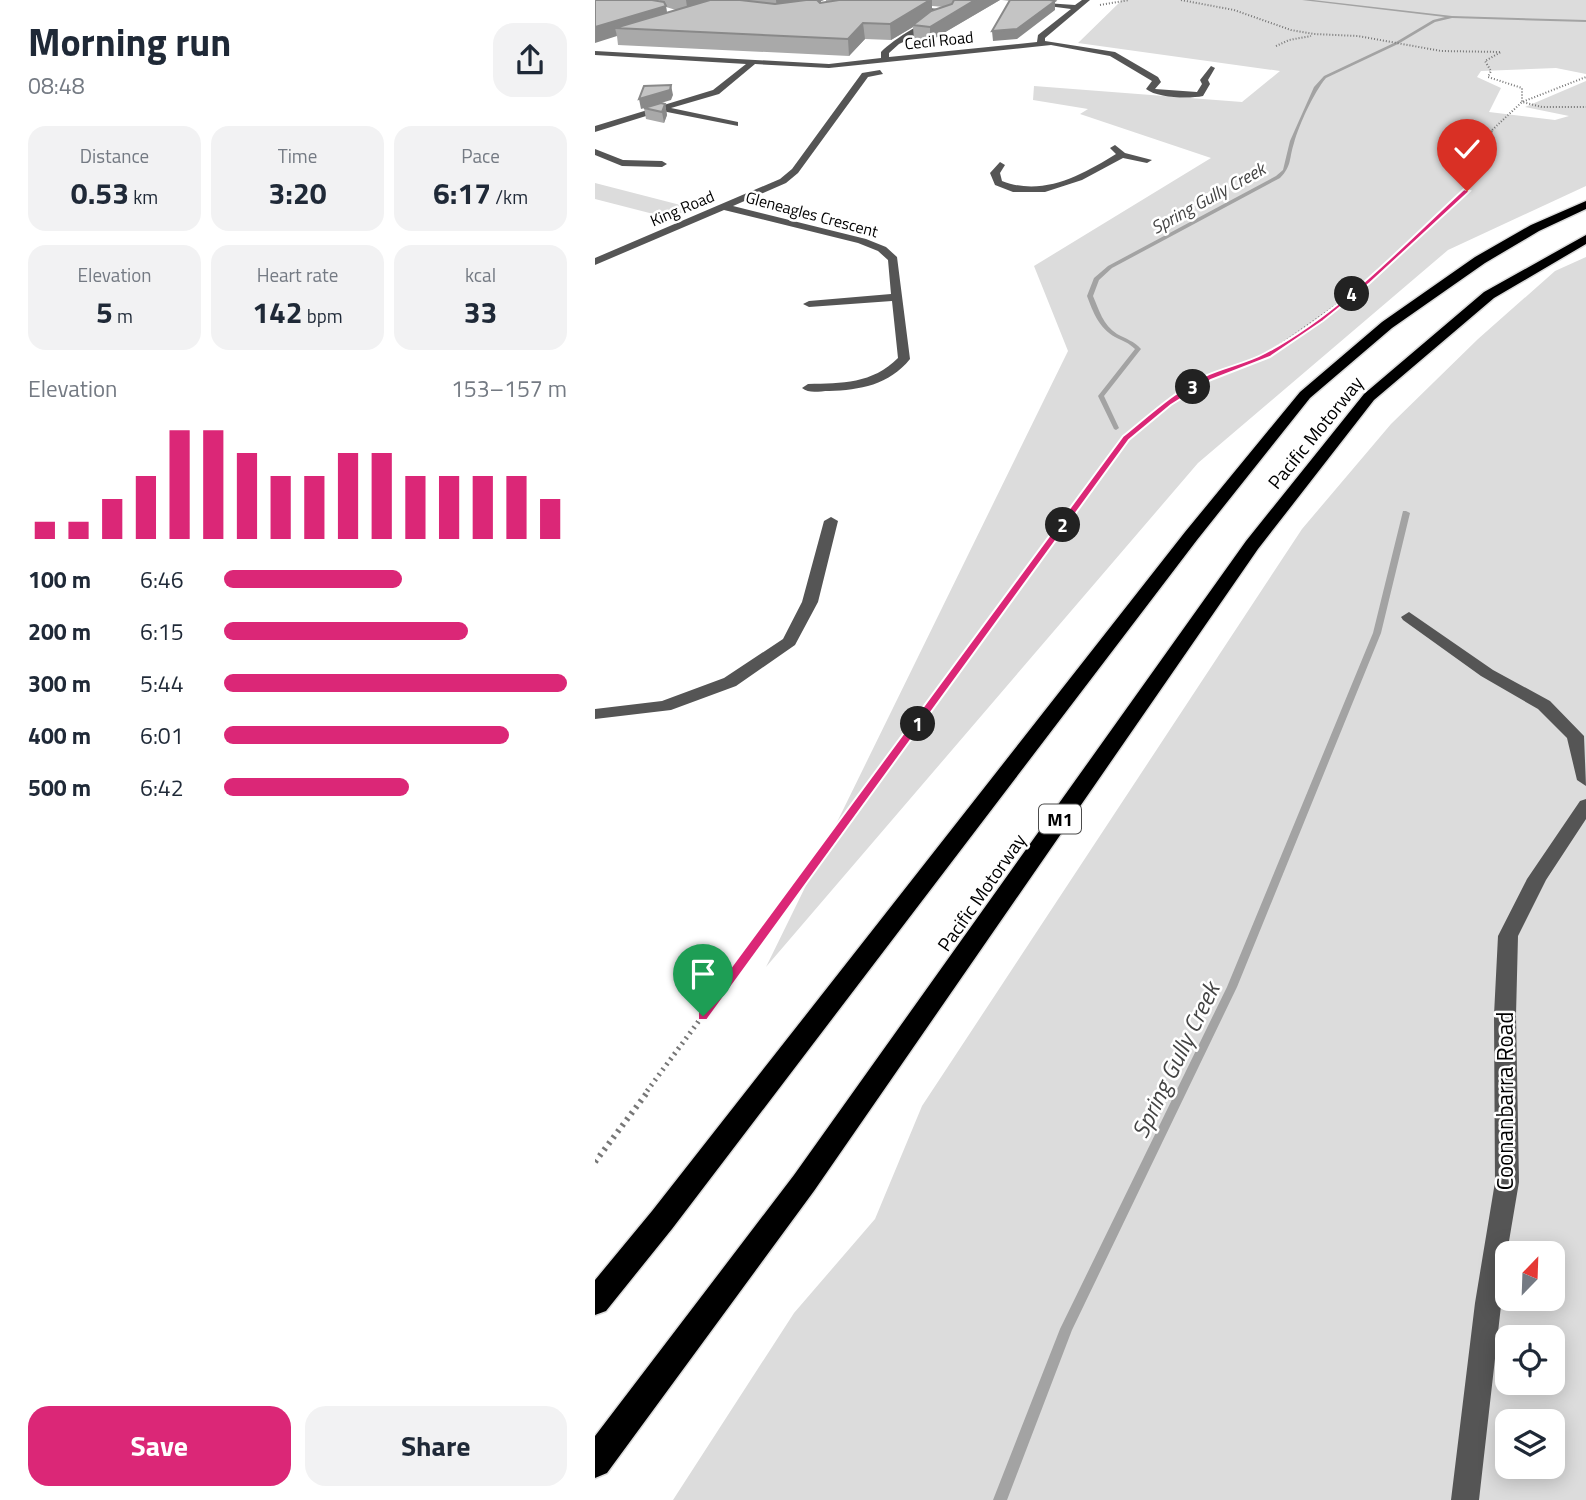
<!DOCTYPE html>
<meta charset="utf-8">
<style>
:root{--surface:#fff;--page:#f2f2f3;--text:#1f2937;--muted:#747a83;--accent:#db2777}
body{margin:0;font-family:"Titillium Web",sans-serif;background:var(--page);color:var(--text);height:100vh;display:flex;flex-direction:column;font-size:26px;white-space:nowrap}
*{box-sizing:border-box;margin:0}
p{font-size:23px;color:var(--muted)}
.icon{flex:none;width:38px;height:38px;fill:none;stroke:currentColor;stroke-width:2;stroke-linecap:round;stroke-linejoin:round}
.map{position:relative;flex:1;overflow:hidden}
.side{display:flex;flex-direction:column;background:var(--surface);width:595px}
.side>*{flex:none}
.needle{width:46px;rotate:23deg}
.controls{position:absolute;left:900px;top:1241px;display:grid;gap:14px}
.controls a{display:grid;place-items:center;width:70px;height:70px;border-radius:14px;background:var(--surface);box-shadow:0 4px 18px #0003;font-size:35px}
.pin{position:absolute;display:grid;place-items:center;width:60px;height:60px;color:#fff;margin:-72px -30px;border-radius:50% 50% 50% 0;rotate:-45deg;box-shadow:0 0 7px #0007}
.pin .icon{rotate:45deg}
.km{position:absolute;width:35px;height:35px;margin:-18px;border-radius:50%;background:#222;color:#fff;font-size:19px;line-height:35px;text-align:center}
.round{display:grid;place-items:center;flex:none;width:74px;height:74px;border-radius:21px;background:var(--page)}
.overview{display:flex;align-items:center;justify-content:space-between;height:119px;padding:0 28px}
h1{font-size:38px;font-weight:700;line-height:52px}
.stats{display:grid;grid-template-columns:repeat(3,1fr);gap:10px;height:119px;padding:7px 28px}
.stats div{display:grid;align-content:center;border-radius:18px;background:var(--page);text-align:center}
.stats b{font-size:30px;font-weight:700}
.stats small{font-size:19px;font-weight:400}
.stats p{font-size:19px}
.chart{height:196px;padding:14px 28px}
.chart p{display:flex;justify-content:space-between}
.chart svg{width:100%;height:126px;margin-top:7px;stroke:var(--accent);stroke-width:6}
.primary-button{display:flex;gap:14px;margin-top:auto;padding:14px 28px}
.primary-button a{flex:1;height:80px;border-radius:21px;background:var(--accent);color:#fff;font-size:28px;font-weight:700;line-height:80px;text-align:center}
.primary-button a+a{background:var(--page);color:var(--text)}
ul{padding:0 28px;list-style:none;font-size:23px}
li{display:grid;grid-template-columns:112px 84px 1fr;align-items:center;height:52px}
li i{height:18px;border-radius:9px;background:var(--accent)}
main{display:flex;flex:1;min-height:0}
.map>svg:first-child{display:block}
</style>
<main>
<section class="side">
<div class="overview"><div><h1>Morning run</h1><p>08:48</p></div><a class="round"><svg class="icon" aria-label="share" viewBox="0 0 24 24"><path d="M12 15V3M7 8l5-5 5 5M5 13v7h14v-7"/></svg></a></div>
<div class="stats">
<div><p>Distance</p><b>0.53<small> km</small></b></div>
<div><p>Time</p><b>3:20</b></div>
<div><p>Pace</p><b>6:17<small> /km</small></b></div>
</div>
<div class="stats">
<div><p>Elevation</p><b>5<small> m</small></b></div>
<div><p>Heart rate</p><b>142<small> bpm</small></b></div>
<div><p>kcal</p><b>33</b></div>
</div>
<div class="chart"><p><span>Elevation</span>153–157 m</p>
<svg viewBox="0 0 160 44" preserveAspectRatio="none"><path d="M5 44V38M15 44V38M25 44V30M35 44V22M45 44V6M55 44V6M65 44V14M75 44V22M85 44V22M95 44V14M105 44V14M115 44V22M125 44V22M135 44V22M145 44V22M155 44V30"/></svg>
</div>
<ul>
<li><b>100 m</b>6:46<i style="width:52%"></i></li>
<li><b>200 m</b>6:15<i style="width:71%"></i></li>
<li><b>300 m</b>5:44<i style="width:100%"></i></li>
<li><b>400 m</b>6:01<i style="width:83%"></i></li>
<li><b>500 m</b>6:42<i style="width:54%"></i></li>
</ul>
<div class="primary-button"><a>Save</a><a>Share</a></div>
</section>
<div class="map">
<svg width="991" height="1500" viewBox="0 0 991 1500">
<rect width="100%" height="100%" fill="#fff"/>
<path fill="#dcdcdc" fill-rule="evenodd" d="M527,0H991V74L961,68L886,71L882,77L906,88L894,112L960,120L974,116L930,107L991,81V186L853,250L603,463L171,967L473,351L439,266L616,158L485,114L493,109L438,100L439,86L647,102L685,71L483,43Z
M0,183L97,208L74,218L0,199Z
M991,257V1500H78L199,1313L280,1219L327,1106L707,529L796,424L883,339L960,271ZM912,1253H957V1298H912ZM912,1337H957V1382H912ZM912,1421H957V1466H912Z"/>
<g fill="none" stroke-linecap="round" stroke-linejoin="round">
<path fill="#a3a3a3" fill-rule="evenodd" d="M707,0H718L857,16L991,20V22L857,18L840,22L803,44L731,78C719,92 704,125 699,143C694,158 697,166 685,178L517,268L504,280L498,296C504,310 508,325 522,334C531,339 539,341 546,349L509,396L524,428L521,430L519,429L503,396L540,349C534,343 528,341 520,337C504,328 498,312 492,296L499,278L513,266L681,176L688,170L695,141L719,87L729,76L801,42L838,20L850,17Z
M808,511H811L815,513L786,633L642,987L477,1330L412,1500H398L465,1329L632,987L778,633Z"/>
<g stroke="#dbdbdb" stroke-width="3">
<path id="highway" d="M991,201V209L944,231L890,263L797,328L715,398L602,540L77,1229L11,1311L0,1315V1280L57,1211L590,532L705,392L787,322L880,257L936,225Z
M991,235V244L899,298L779,400L663,549L219,1191L12,1473L0,1478V1436L199,1175L651,541L769,394L889,292Z"/>
</g>
<path stroke="#777" stroke-width="2" stroke-dasharray="1 2" stroke-linecap="butt" d="M586,0L639,10L696,30L719,34L763,36L846,51L906,52L890,61L896,71L893,77L927,88V102L947,107H991
M505,5L534,0
M681,46L694,40L716,36
M895,132L927,102L991,77"/>
<path stroke="#777" stroke-width="2.5" stroke-dasharray="1 2" stroke-linecap="butt" d="M753,298L871,191L886,143L897,131"/>
<path stroke="#777" stroke-width="3.5" stroke-dasharray="1 2.5" stroke-linecap="butt" d="M483,505L531,438L573,403L613,378L672,355L755,296"/>
<path stroke="#777" stroke-width="4.5" stroke-dasharray="2 3.5" stroke-linecap="butt" d="M294,765L484,503"/>
<path stroke="#777" stroke-width="5" stroke-dasharray="2 4.5" stroke-linecap="butt" d="M52,1091L295,763"/>
<path stroke="#777" stroke-width="6" stroke-dasharray="2.5 5" stroke-linecap="butt" d="M0,1162L54,1090"/>
<path fill="#555" fill-rule="evenodd" d="M407,0L480,5L487,0H495L450,38V41L520,52L563,77L566,82L560,89L602,92L607,84L605,80L616,66L620,68L613,80L615,84L608,96C594,99 562,98 551,89L557,81L515,56L456,45L234,68L160,64L124,94L76,108L143,122V126L67,111L0,132V126L118,90L151,64L0,55V51L234,64L286,58V52C300,38 332,19 351,13L313,10L316,6L361,11L357,16L335,23L325,34L304,44L294,53V57L442,42L443,35L476,9Z
M285,70L288,74L273,77L203,173L191,183L138,206L271,239L291,247L302,257L315,359C294,385 265,390 234,391C224,391 214,394 207,388L213,384C247,383 277,384 303,358L297,301L214,307L208,304L214,301L296,294L293,260L283,251L263,243L129,210L0,265V258L185,179L197,169L267,73Z
M520,145L530,153L557,160L552,163L528,158L487,180L450,192H418L400,185L395,173L405,162L410,165L405,173L407,181C448,197 487,175 521,154L515,148Z
M0,149L28,160L67,161L72,164L67,167L27,166L0,155Z
M236,517L243,521L223,602L200,645L141,686L76,710L0,719V709L67,701L129,678L188,639L207,602L229,521Z
M814,612L898,670L955,701L989,736L991,786L982,780L972,738L943,709L886,676L808,620L806,617Z
M991,799V819L951,880L923,936L921,1015L924,1182L912,1253L884,1500H856L880,1303L900,1182L899,1015L903,936L932,879L985,801Z"/>
<use href="#highway" fill="#000" fill-rule="evenodd"/>
</g>
<path fill="#a9a9a9" fill-rule="evenodd" d="M0,0H62H60L65,1L64,0H229L226,1V2H231V0H405L335,41L319,40L318,27L296,40L270,39L254,56L23,45L22,36ZM337,6L349,7L337,10ZM71,7L81,10L72,13Z
M70,104L72,115L69,123L51,119L49,108Z"/>
<path fill="#898989" d="M91,0H124L93,14Z
M181,0H229L226,1L227,11L182,10Z
M335,0H337V15L318,25V27L296,40L295,24Z
M380,0H405L335,41V27Z
M460,1V10L422,39L398,41L397,31Z
M71,6L73,20L20,28L22,36L0,43V27Z
M268,23L270,39L254,56L253,39Z
M76,85L78,95L76,100L46,109L44,99Z
M70,104L72,115L69,123L67,112Z"/>
<path fill="#c4c4c4" stroke="#898989" stroke-width="2" d="M0,0H57L69,2L71,6L0,27Z
M115,0H145L180,4L211,0H222L225,3L244,0H335L295,24L268,23L253,39L20,28Z
M359,0H380L335,27L318,25L336,11L357,4Z
M415,0H455L460,1L422,29L397,31Z
M76,85L75,90L44,99L49,86Z
M66,103L70,104L67,112L49,108Z"/>
<path fill="#db2777" stroke="#fff" stroke-width="2" d="M869,189L875,191L775,283L728,321L675,357L616,380L576,405L534,440L112,1020H103V1012L528,436C554,415 580,391 610,376C629,367 652,363 670,353C745,313 807,246 869,189Z"/>
<g text-anchor="middle" dominant-baseline="central" stroke-width="5" stroke-linejoin="round" paint-order="stroke">
<g font-size="16" fill="#000" stroke="#fff">
<text transform="translate(344 40) rotate(-6)">Cecil Road</text>
<text transform="translate(87 208) rotate(-23)">King Road</text>
<text transform="translate(217 214) rotate(15)">Gleneagles Crescent</text>
</g>
<g font-size="18" font-style="italic" fill="#444" stroke="#fff">
<text transform="translate(613 198) rotate(-29)">Spring Gully Creek</text>
</g>
<rect fill="#fff" stroke="#4c4c4c" stroke-width="2" x="444" y="804.5" width="42" height="29" rx="5"/>
<g font-size="18" font-weight="bold" fill="#000">
<text x="465" y="819">M1</text>
</g>
<g font-size="19" fill="#000" stroke="#fff">
<text transform="translate(720 432) rotate(-51)">Pacific Motorway</text>
<text transform="translate(386 892) rotate(-55)">Pacific Motorway</text>
</g>
<g font-size="23" fill="#000" stroke="#fff">
<text transform="translate(909 1101) rotate(-90)">Coonanbarra Road</text>
</g>
<g font-size="24" font-style="italic" fill="#444" stroke="#fff">
<text transform="translate(580 1060) rotate(-64)">Spring Gully Creek</text>
</g>
</g>
</svg>
<div class="controls">
<a><svg class="needle" viewBox="-14 -14 28 28"><path d="M0-13l5 13h-10z" fill="#e53935"/><path d="M0 13l5-13h-10z" fill="#747a83"/></svg></a>
<a><svg class="icon" aria-label="locate" viewBox="0 0 24 24"><circle cx="12" cy="12" r="6"/><path d="M12 2v4M12 18v4M2 12h4M18 12h4"/></svg></a>
<a><svg class="icon" aria-label="layers" viewBox="0 0 24 24"><path d="M12 4l9 5-9 5-9-5zM3 14l9 5 9-5"/></svg></a>
</div>
<div class="pin" style="left:108px;top:1016px;background:#1e9e55"><svg class="icon" aria-label="arrive" viewBox="0 0 24 24"><path d="M6 21V4h12l-3 4 3 4H6"/></svg></div>
<div class="pin" style="left:872px;top:191px;background:#d93025"><svg class="icon" aria-label="check" viewBox="0 0 24 24"><path d="M5 12l5 5 9-10"/></svg></div>
<b class="km" style="left:323px;top:724px">1</b>
<b class="km" style="left:468px;top:525px">2</b>
<b class="km" style="left:598px;top:387px">3</b>
<b class="km" style="left:757px;top:294px">4</b>
</div>
</main>
